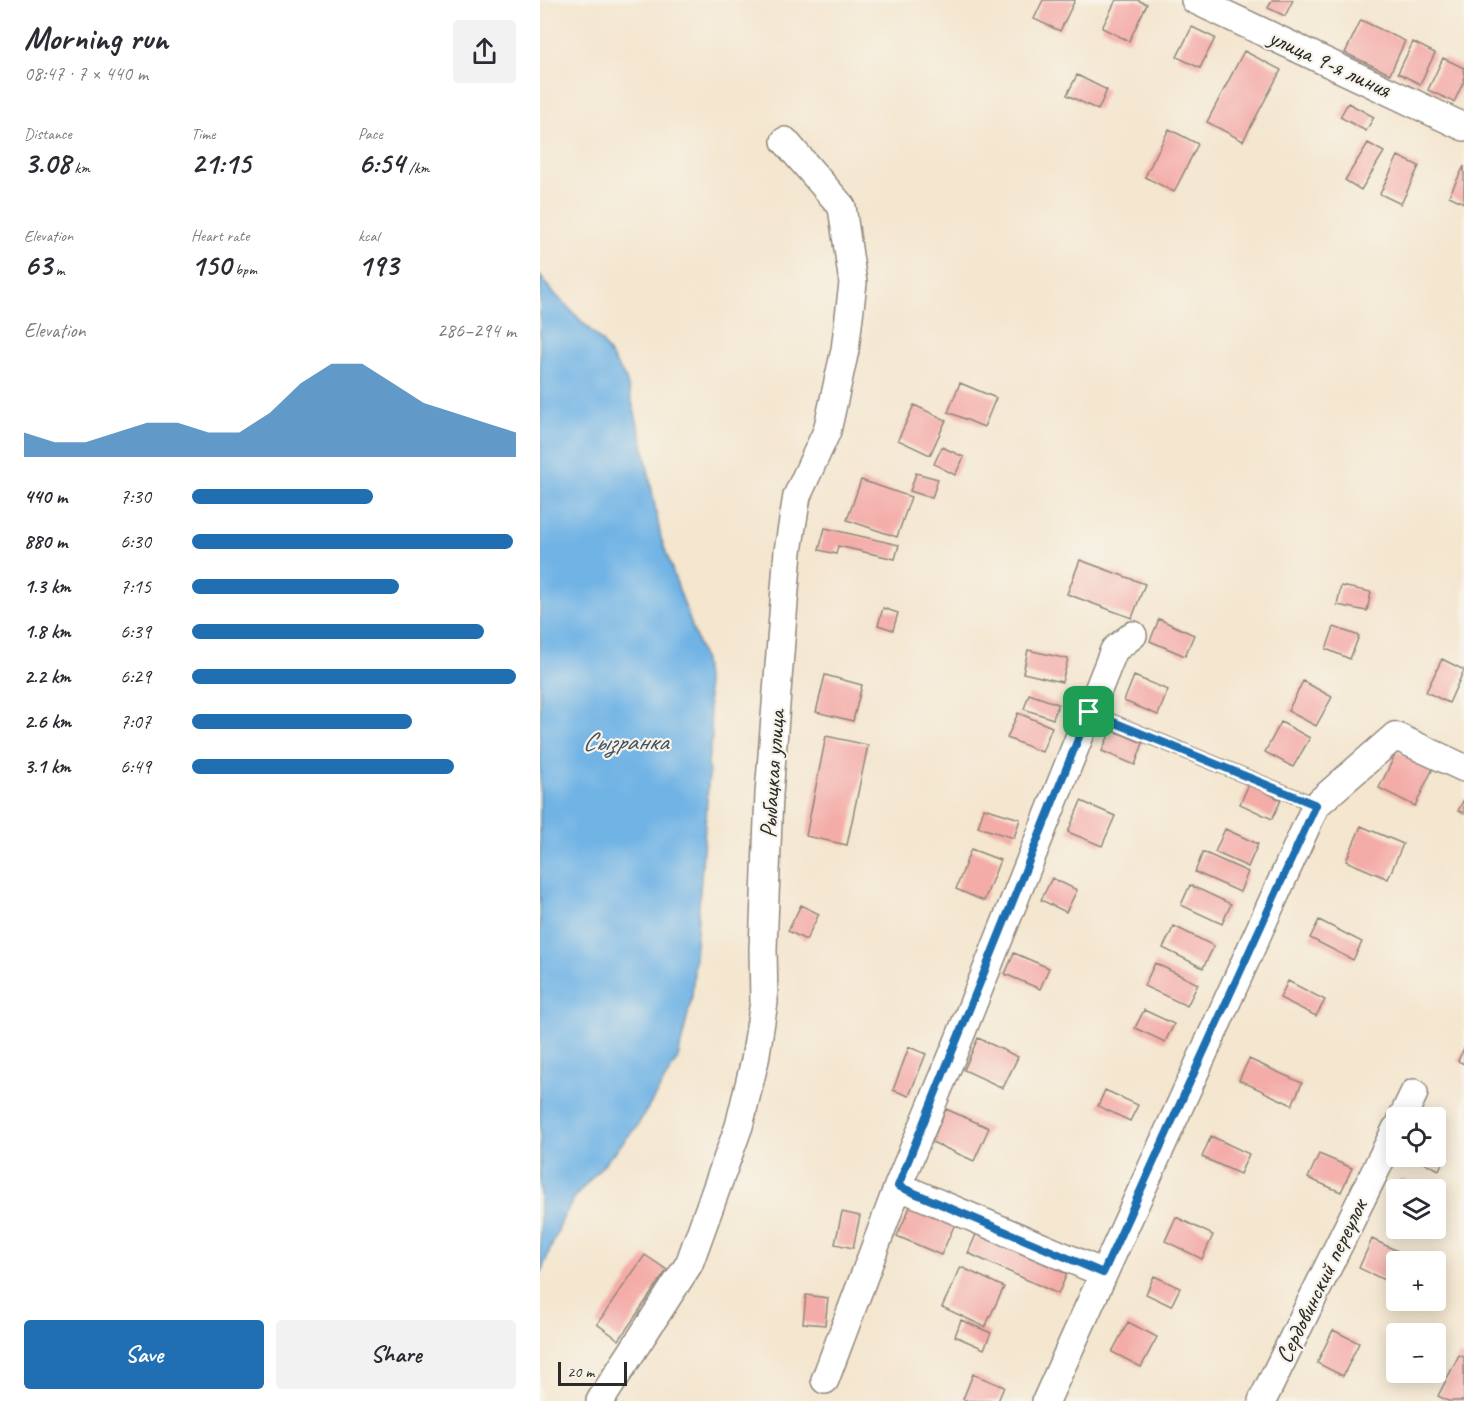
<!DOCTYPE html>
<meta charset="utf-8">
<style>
:root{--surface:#fff;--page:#f2f2f3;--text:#2b2b33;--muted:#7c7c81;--accent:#1f6fb2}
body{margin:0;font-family:Caveat,sans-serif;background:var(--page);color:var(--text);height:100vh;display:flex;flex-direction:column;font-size:22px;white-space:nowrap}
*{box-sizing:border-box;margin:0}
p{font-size:20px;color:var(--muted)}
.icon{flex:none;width:33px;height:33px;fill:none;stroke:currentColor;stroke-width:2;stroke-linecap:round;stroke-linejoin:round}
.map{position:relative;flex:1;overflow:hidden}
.panel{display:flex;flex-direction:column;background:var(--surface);width:540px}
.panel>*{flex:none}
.fabs{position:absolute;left:846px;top:1107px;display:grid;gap:12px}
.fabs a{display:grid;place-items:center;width:60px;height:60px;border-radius:6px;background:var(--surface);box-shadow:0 3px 15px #0003;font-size:30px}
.scale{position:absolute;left:18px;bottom:15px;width:69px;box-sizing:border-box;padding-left:6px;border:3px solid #2b2b2b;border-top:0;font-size:16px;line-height:21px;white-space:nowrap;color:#2b2b2b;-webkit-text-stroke:4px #f7f3e8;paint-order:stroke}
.pin{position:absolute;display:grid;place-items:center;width:51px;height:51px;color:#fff;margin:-26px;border-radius:12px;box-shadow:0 3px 9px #0006}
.round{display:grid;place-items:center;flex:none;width:63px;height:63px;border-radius:6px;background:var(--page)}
.summary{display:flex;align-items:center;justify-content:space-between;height:102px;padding:0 24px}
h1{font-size:33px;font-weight:800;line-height:45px}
.metrics{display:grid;grid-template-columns:repeat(3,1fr);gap:9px;height:102px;padding:6px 24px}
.metrics div{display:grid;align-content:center}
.metrics b{font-size:30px;font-weight:800}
.metrics small{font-size:16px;font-weight:400}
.metrics p{font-size:16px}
.chart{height:168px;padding:12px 24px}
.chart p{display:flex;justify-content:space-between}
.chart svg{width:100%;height:108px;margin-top:6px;fill:var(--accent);opacity:.7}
.primary-button{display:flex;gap:12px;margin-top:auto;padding:12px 24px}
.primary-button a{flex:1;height:69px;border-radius:6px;background:var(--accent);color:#fff;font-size:24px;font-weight:800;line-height:69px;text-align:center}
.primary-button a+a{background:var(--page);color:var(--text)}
ul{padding:0 24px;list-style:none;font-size:20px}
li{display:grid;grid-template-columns:96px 72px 1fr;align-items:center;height:45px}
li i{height:15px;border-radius:8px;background:var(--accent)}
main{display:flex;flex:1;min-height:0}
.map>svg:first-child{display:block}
</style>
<main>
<section class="panel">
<div class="summary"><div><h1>Morning run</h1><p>08:47 · 7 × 440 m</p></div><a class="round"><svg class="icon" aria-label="share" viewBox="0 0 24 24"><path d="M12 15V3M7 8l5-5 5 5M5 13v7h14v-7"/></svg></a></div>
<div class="metrics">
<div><p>Distance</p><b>3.08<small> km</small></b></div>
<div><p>Time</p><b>21:15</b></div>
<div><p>Pace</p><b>6:54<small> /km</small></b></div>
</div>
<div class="metrics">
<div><p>Elevation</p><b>63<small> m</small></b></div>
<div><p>Heart rate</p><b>150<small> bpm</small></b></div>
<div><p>kcal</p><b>193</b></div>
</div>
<div class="chart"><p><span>Elevation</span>286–294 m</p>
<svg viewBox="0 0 160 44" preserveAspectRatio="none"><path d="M0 44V34L10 38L20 38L30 34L40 30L50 30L60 34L70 34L80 26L90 14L100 6L110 6L120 14L130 22L140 26L150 30L160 34V44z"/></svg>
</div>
<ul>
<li><b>440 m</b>7:30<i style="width:56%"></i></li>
<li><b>880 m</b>6:30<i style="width:99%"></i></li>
<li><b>1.3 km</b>7:15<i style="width:64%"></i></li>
<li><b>1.8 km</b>6:39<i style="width:90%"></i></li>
<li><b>2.2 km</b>6:29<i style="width:100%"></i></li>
<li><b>2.6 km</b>7:07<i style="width:68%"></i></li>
<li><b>3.1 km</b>6:49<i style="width:81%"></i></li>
</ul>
<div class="primary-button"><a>Save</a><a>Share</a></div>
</section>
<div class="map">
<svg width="924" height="1401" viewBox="0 0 924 1401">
<rect width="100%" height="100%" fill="#f7f3e8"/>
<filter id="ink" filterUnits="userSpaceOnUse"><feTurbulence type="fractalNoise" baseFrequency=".0167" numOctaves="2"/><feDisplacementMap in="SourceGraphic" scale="12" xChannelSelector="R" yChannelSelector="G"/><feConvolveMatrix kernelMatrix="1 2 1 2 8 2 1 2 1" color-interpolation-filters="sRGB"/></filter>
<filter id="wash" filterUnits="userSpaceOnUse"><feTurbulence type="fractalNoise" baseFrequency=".008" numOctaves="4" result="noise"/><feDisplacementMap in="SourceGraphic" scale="24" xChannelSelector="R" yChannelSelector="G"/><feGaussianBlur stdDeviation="1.35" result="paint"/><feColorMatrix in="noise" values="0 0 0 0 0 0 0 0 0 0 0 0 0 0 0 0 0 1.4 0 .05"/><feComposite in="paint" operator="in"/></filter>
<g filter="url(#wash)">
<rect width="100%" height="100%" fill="#f4e6cf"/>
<path fill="#70b3e5" stroke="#4e6f88" stroke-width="1.5" d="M0,276L10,289L62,342L86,379L103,444L121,538L164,661L172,737L168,762L169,773L152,996L138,1058L97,1126L35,1197L23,1218L0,1275Z"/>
<g id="blocks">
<path fill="#f4aca8" d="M503,0H535L520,31L494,19Z
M576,0H597L607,4L589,41L562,28Z
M732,0H753L745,16L728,8Z
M821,20L865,41L850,74L805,53Z
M652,27L675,38L660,68L637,57Z
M873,42L895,53L880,84L858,73Z
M704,51L741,70L703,141L667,122Z
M903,58L924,68V81L914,102L888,90Z
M537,75L567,90L558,110L527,95Z
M808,103L834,117L826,131L800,117Z
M629,129L658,144L634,192L605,177Z
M828,143L844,152L821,190L805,180Z
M858,156L879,166L861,204L840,194Z
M924,166V203L909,196Z
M420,383L456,398L444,427L408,412Z
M374,405L406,420L390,455L358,440Z
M402,447L424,457L415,475L394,464Z
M376,473L398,479L392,498L370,491Z
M321,480L371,497L357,537L307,520Z
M285,528L359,545L355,559L298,546L296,554L279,550Z
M540,560L605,584L592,618L527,594Z
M801,586L831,592L827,611L797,605Z
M343,608L358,613L353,630L338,625Z
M619,619L654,635L645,656L610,641Z
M794,627L819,636L810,659L786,649Z
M488,650L528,659L522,682L483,673Z
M902,659L924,670L909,703L886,692Z
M285,675L322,685L313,721L276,712Z
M594,676L628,690L618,715L584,701Z
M763,681L792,697L776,726L748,711Z
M489,694L518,704L513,719L484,709Z
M478,713L512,727L502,752L467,738Z
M741,722L770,738L753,767L725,752Z
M571,730L603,743L595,765L562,751Z
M286,736L328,745L307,845L266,836Z
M857,751L893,768L875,806L839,788Z
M709,784L741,800L732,819L700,804Z
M924,799V813L918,811Z
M541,801L575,816L562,846L528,832Z
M444,808L480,819L474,838L438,827Z
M821,826L863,844L848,879L806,861Z
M685,829L718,844L708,867L675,852Z
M431,849L460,860L444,901L416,889Z
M663,852L708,872L700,892L655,872Z
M512,878L537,890L526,912L501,900Z
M650,885L691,904L682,924L641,905Z
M261,905L279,914L266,940L248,931Z
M779,920L822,942L813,960L770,938Z
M634,926L674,946L663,968L623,948Z
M474,953L509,968L500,989L465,974Z
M615,963L658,984L647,1006L604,986Z
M748,981L785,1000L776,1016L740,998Z
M604,1010L634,1024L625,1042L595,1028Z
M438,1038L478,1057L463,1088L424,1070Z
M369,1047L386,1054L369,1096L353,1090Z
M924,1048V1064L918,1061Z
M709,1059L762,1083L752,1105L699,1080Z
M565,1090L598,1105L590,1121L558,1106Z
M406,1109L449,1128L434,1161L392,1142Z
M671,1136L709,1154L700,1174L662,1157Z
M896,1149L906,1154L899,1170L870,1156H896Z
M779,1154L812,1168L801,1192L768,1178Z
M863,1179L885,1190H858Z
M371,1205L415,1224L401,1255L357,1236Z
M302,1212L320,1216L313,1248L295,1244Z
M636,1217L673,1235L662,1259L625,1241Z
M437,1232L527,1274L518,1294L428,1253Z
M832,1239L868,1256L866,1262H856L855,1285L819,1268Z
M105,1255L127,1270L79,1340L57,1324Z
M421,1267L464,1287L445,1327L402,1307Z
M614,1276L640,1288L631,1306L606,1294Z
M266,1295L288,1298L285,1325L263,1323Z
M421,1320L451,1333L444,1349L415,1336Z
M588,1322L617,1337L601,1367L572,1352Z
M793,1330L819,1343L803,1376L777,1363Z
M919,1355L924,1357V1401H908L898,1396Z
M433,1374L464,1387L458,1401H428L423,1399Z"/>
</g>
</g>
<g filter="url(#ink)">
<use href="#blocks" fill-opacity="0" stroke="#90887d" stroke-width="1.5"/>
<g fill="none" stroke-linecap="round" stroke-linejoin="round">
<g stroke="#90887d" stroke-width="16">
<path id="service" d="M549,712L776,805"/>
</g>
<g stroke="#90887d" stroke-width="30">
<path id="minor" d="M655,0L924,127
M862,1118L874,1093
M358,1186L563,1273
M285,1380L358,1186L415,1049L574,650L593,635
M60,1401L149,1264L199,1126L215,1060L224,1002L223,949L229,794L248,551L257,496L287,431L305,350L313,283L302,207L245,141
M506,1401L776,805L855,736L924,768
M722,1401L856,1129"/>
</g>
<use href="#service" stroke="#fff" stroke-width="14"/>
<use href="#minor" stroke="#fff" stroke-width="27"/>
</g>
</g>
<g fill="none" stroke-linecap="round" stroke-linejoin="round" filter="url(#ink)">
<g stroke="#fff" stroke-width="12">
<path id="route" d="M549,712L776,805L563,1273L358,1186Z"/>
</g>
<use href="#route" stroke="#1f6fb2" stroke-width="8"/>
</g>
<g text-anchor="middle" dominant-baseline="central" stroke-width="4.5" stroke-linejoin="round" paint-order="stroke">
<g font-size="24" fill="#2b2b2b" stroke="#f7f3e8">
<text transform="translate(790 63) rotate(25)">улица 9-я линия</text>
<text transform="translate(232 774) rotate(-86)">Рыбацкая улица</text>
<text transform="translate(781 1281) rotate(-64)">Сердовинский переулок</text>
</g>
<g font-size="26" font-style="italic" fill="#405463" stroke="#f7f3e8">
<text x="85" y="741">Сызранка</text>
</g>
</g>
</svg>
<div class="fabs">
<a><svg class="icon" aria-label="locate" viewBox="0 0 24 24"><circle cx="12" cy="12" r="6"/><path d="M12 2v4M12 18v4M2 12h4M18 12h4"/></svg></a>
<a><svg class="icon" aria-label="layers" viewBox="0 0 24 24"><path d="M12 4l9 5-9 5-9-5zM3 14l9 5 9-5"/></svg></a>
<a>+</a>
<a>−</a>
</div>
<div class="scale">20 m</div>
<div class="pin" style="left:549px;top:712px;background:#1e9e55"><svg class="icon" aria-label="arrive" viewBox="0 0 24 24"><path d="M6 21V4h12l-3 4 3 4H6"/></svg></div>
</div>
</main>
